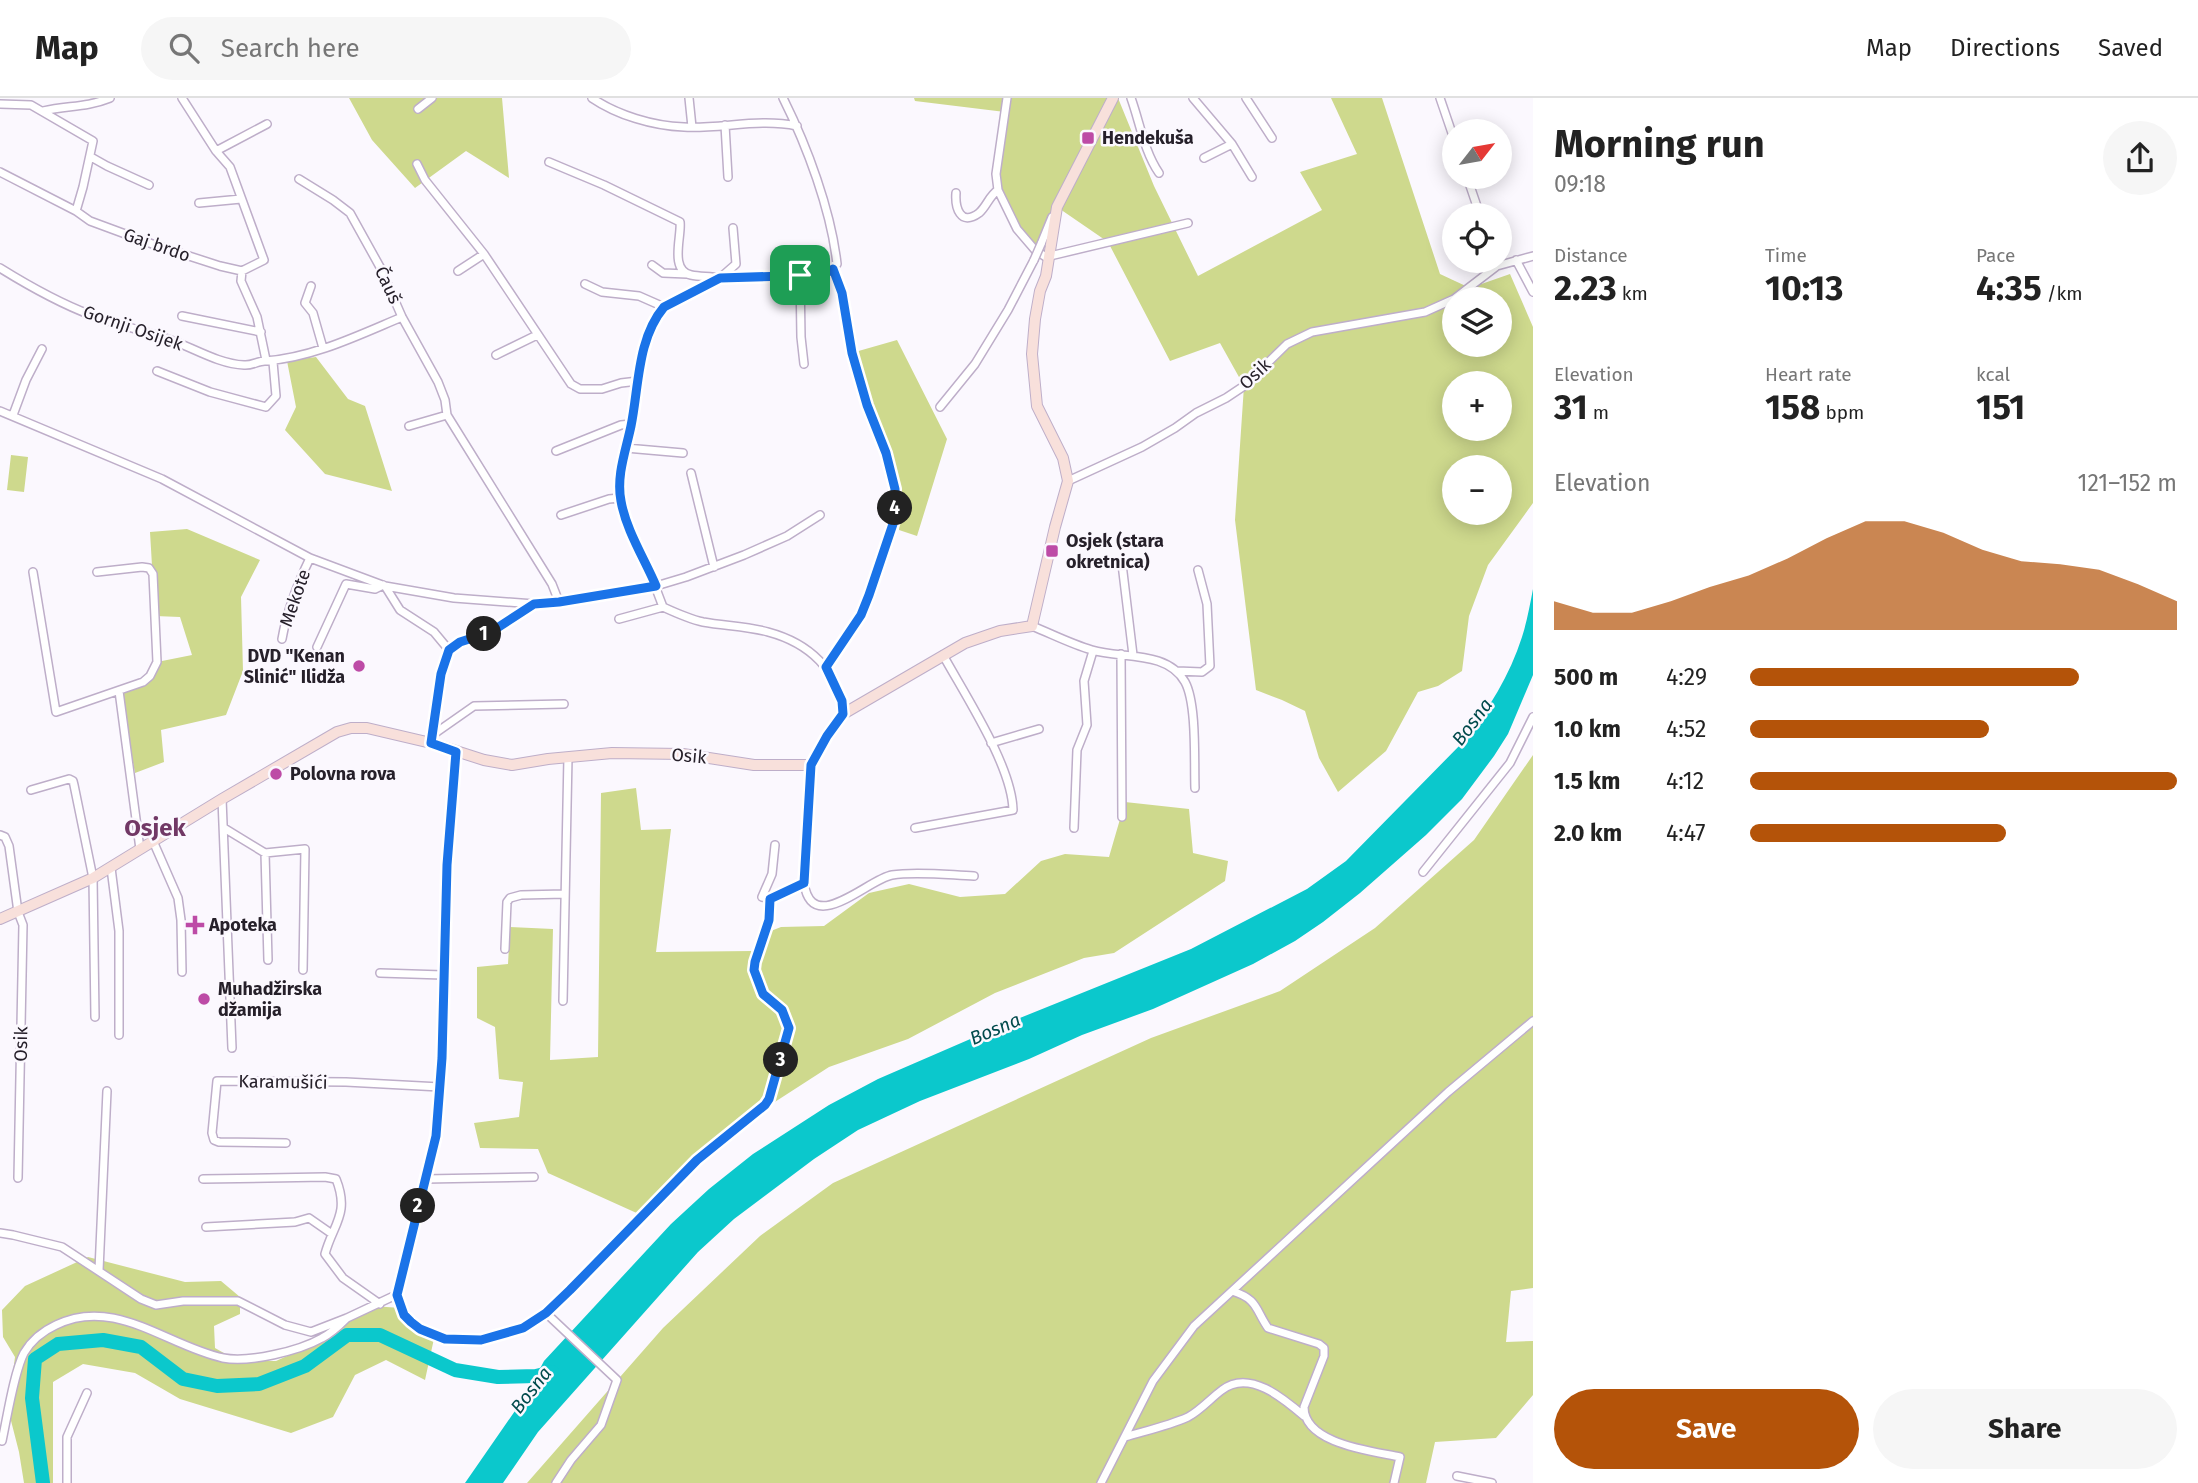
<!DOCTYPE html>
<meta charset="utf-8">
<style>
:root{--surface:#fff;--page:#f6f6f6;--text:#222;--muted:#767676;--line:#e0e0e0;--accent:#b45309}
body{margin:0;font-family:"Fira Sans",sans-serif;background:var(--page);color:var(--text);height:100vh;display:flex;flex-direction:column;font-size:26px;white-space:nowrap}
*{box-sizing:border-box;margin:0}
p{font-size:23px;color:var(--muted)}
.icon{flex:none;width:38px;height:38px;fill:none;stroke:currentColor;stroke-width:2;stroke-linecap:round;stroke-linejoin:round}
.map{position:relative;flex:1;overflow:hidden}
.side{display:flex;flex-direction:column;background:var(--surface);width:665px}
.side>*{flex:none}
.needle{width:46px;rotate:59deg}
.tools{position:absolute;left:1442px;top:21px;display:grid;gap:14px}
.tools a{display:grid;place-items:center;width:70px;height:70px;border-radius:50%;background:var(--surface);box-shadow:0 4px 18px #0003;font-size:35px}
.pin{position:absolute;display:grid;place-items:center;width:60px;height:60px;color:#fff;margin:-30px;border-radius:14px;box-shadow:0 4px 10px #0006}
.km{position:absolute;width:35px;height:35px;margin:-18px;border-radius:50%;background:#222;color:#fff;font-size:19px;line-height:35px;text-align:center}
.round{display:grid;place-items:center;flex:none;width:74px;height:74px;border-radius:37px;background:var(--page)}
.overview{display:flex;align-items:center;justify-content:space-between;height:119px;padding:0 21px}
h1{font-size:38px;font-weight:700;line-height:52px}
.figures{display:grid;grid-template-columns:repeat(3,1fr);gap:10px;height:119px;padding:7px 21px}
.figures div{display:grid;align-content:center}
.figures b{font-size:35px;font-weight:700}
.figures small{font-size:19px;font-weight:400}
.figures p{font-size:19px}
.chart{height:196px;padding:14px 21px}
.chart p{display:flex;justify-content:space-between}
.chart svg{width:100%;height:126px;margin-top:7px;fill:var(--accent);opacity:.7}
.button{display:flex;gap:14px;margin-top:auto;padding:14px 21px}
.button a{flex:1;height:80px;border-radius:42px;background:var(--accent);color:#fff;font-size:28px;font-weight:700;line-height:80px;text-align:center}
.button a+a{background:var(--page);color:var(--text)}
ul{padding:0 21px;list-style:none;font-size:23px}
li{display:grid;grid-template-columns:112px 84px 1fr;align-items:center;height:52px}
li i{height:18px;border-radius:9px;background:var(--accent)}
header{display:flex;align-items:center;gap:42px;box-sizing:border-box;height:98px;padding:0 35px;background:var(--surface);border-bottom:2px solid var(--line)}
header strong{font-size:33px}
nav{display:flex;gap:38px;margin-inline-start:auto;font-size:24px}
.search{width:490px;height:63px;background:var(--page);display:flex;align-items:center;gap:18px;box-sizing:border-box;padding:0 24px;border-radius:38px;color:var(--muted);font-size:26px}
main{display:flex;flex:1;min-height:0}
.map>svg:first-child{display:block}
</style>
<header>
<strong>Map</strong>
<div class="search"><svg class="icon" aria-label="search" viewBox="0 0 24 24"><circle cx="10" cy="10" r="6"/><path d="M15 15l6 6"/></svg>Search here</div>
<nav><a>Map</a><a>Directions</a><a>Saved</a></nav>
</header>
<main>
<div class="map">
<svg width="1533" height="1385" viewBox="0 0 1533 1385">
<rect width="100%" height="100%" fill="#fbf8fe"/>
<path fill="#ced98d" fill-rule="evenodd" d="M349,0H502L509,80L466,53L415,90L372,42Z
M914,0H1118L1154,88L1198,178L1322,112L1300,74L1357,56L1331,0H1382L1440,176L1470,190L1510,176L1533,229V405L1488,467L1469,518L1462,573L1438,588L1418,594L1386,653L1338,694L1319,660L1305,613L1282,602L1256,592L1235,422L1244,288L1220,245L1170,263L1108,144L1057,109L1035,152L1017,131L998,92L1005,14L915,3ZM1454,201H1500V247H1454ZM1454,285H1500V331H1454ZM1454,369H1500V415H1454Z
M897,242L947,341L917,438L899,432L902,393L855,254Z
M316,259L348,301L365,308L392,393L325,376L285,332L296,309L287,263Z
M11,357L28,359L24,394L7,392Z
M187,431L260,462L241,499L243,573L226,617L161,632L164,664L135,675L119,593L143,584L157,564L192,557L180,519L155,518L150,434Z
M1533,657V1190L1511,1193L1506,1244L1533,1243V1297L1496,1340L1435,1344L1426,1385H527L663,1230L760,1138L833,1085L1151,940L1280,893L1375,830L1474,742Z
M636,690L641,732L671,731L656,854L753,853L761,837L781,829L824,828L869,795L909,786L960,799L1005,796L1041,763L1065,756L1109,759L1125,704L1189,711L1193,755L1228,763L1225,783L1114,855L1084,860L995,895L908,941L829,969L767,1009L693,1063L641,1117L548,1075L538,1051L480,1050L474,1025L519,1019L523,984L499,981L495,929L477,920V869L508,866L510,829L553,831L550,962L598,959L601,695Z
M88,1159L185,1184L221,1183L240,1199V1216L214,1228L215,1250L238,1263H276L318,1244L342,1219L372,1208L401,1210L435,1236L425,1282L386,1262L355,1277L333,1319L291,1335L180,1301L135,1275L83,1266L53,1284V1385H24L19,1354L8,1311L15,1259L3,1239L2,1212L25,1188Z"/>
<path fill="#0bc8cc" d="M1533,491V577L1508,636L1494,658L1462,701L1426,737L1360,795L1323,824L1295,843L1253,866L1153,911L1082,937L1029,961L920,1003L858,1032L814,1061L734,1121L698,1154L538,1334L503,1385H465L526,1297L544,1263L671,1126L709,1091L753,1056L829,1007L878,981L1005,926L1191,851L1307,791L1346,763L1464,643C1488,612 1510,577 1522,539C1527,523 1530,507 1533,491Z"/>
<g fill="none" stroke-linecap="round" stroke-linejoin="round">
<path stroke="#0bc8cc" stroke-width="14" d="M43,1385L32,1300L35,1261L58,1246L103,1242L141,1249L183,1281L217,1288L259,1286L305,1268L347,1237H380L455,1272L498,1279L536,1278L552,1274"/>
<g stroke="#beaec9" stroke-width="10">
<path id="street" d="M592,0C617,17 653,28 684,29C721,31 759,20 797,28
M689,0L692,29
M783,0C807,48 831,112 837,166L828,174L816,177L720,180L664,209L655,224L642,257L631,326L621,376L620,400L629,430L644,459L663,509C676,515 689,521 703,524C725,528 747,528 768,534C809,545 839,572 843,616
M1007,0L996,76L998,92L1017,131L1035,152L1049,161
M1131,0C1140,25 1144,53 1159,75
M1193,0L1232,46L1252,79
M1246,0L1272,40
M1440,0L1454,41
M0,6L31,7L93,43L83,89L76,113
M418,11L432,0
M43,13C68,7 85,10 110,0
M725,27L728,79
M216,53L267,26
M91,59L107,68L149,87
M1204,60L1232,46
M549,64L604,87L680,124C682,138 669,172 691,177C700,179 710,178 720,180L736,166L733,130
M417,66L425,82L484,156L571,286L580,291H602L621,285L638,283
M0,74L76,113L90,123L155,147L220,168L242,173L264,162L230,69L216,53L182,0
M1467,79L1480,117
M299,81L333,102L350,115L380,169L402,219L438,284L445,302L447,317L552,486L559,504
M956,95C955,109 960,129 979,115C987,108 989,98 998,92
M199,105L241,101
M1041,146L1052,119
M1050,158L1188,125
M1516,162L1533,194
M652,167L663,175L687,176
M0,170C29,188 59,205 91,217C116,227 143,232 168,241C192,249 218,266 244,267C251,268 258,263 265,263C312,260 359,237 402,219
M242,173L241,183L257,219L266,262
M458,173L484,156
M800,177L801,239L804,266
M585,186L602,194L639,198L664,209
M311,188L305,205L313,215L323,250
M1454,201L1497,168L1533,158
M182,218L261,234
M496,257L537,237
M157,273L210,294L266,309L276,298L273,264
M940,309L975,266L1008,212L1034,162
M0,313L162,381L310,460L385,488L454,500L534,506L656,488L686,479L744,457L787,438L820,417
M13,317L26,282L42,251
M409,328L447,317
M626,350L683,355
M556,353L621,327L631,326
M691,375L714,469
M1068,383L1142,349L1175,330L1196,315L1226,300L1244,288L1287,246L1312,234L1425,214L1454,201
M561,417L609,401L620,400
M1122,466L1133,557
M33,474L56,614L143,584L150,578L157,564L153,476L149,470L142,469L97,474
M385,488L400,512L434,534L449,552L441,576L431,645
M619,521L663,509
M1032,528C1052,536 1071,546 1092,552C1121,561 1167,552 1185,584C1197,606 1194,664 1195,690
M282,541C287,512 297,487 310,460
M317,549L346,486L375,491L383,487
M449,552L460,544L491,534L533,507
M1121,556L1122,719
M826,569L861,517L886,450L895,420V391L886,355L867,307L852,255L842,195L833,171
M1177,573L1202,574L1210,568L1207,506L1198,472
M119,593L140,751
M434,636L474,608L564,606
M991,645L1039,631
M456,654L447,767L442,960L436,1038L396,1197L404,1217L411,1224L420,1231L445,1241L481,1242L523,1230L546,1215L570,1192L697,1062L765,1007L769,1001C776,978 798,933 782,913C771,898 758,896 755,874C753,860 766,838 769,822C770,815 770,808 770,801
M811,667L804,785C812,839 868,781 892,777C916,773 949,777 974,778
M31,692L69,681L73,683L74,687L93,780L95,919
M222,701L232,950
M224,730L265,755L305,751L303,872
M915,730L1013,712C1012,668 965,597 943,557
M1074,730L1077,652L1087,627L1084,583L1093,553
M0,737L5,739L9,748L18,814L23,827L18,1080
M153,743L178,800L181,822L182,874
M775,747L772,776L762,799C777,802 790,792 804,785
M265,755L268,862
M111,770L119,833V937
M1423,774L1510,665L1533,619
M505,851L507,804L510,800L521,797L565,796
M380,875L443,877
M563,903L568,659
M286,1045L219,1044L214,1042L212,1035L217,983L346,984L440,989
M203,1081L325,1079L336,1081C350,1116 333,1126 325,1156L343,1180L380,1206
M425,1081L534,1079
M206,1129L295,1124L309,1120L332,1136
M0,1135L13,1137L62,1149L141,1201L156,1207L183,1203H238L285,1227L311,1234L347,1220L396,1197
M99,1172L107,993
M1232,1193C1258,1201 1255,1211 1268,1230L1319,1246L1324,1250V1258L1304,1309C1304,1346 1372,1353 1400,1359L1394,1385
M546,1215L617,1282L601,1327L571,1362L556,1385
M1125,1339C1145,1333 1168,1328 1188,1319C1201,1312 1211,1300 1222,1292C1249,1271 1283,1300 1304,1318
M2,1343C7,1320 14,1274 24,1255C31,1243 43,1233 56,1227C115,1198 167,1248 223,1260C249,1265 299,1253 322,1240C332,1235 339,1228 347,1220
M1457,1378L1492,1385
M67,1385V1339L87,1295
M1101,1385L1153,1283L1194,1228L1448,994L1533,923"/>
</g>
<g stroke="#beaec9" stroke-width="12">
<path id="secondary" d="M0,821L93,780L222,701L337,634L351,630H367L431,645L484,662L512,667L548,661L612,655L683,656L754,667H811L827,638L843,616L965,545L1000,533L1032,528L1055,429L1068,383L1063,360L1037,308L1032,256L1035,221L1040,193L1046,178L1057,109L1113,0"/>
</g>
<use href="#street" stroke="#fff" stroke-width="7"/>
<use href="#secondary" stroke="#f8e0db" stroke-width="10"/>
<g stroke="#beaec9" stroke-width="10" stroke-linecap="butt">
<path id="street-bridge" d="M1034,162L1041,146"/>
</g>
<use href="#street-bridge" stroke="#fff" stroke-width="7"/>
</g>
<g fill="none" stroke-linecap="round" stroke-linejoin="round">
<g stroke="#fff" stroke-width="14">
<path id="route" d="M833,171L842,195L852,255L867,307L886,355L895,391V420L869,497L861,517L826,569L842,603L843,616L827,638L811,667L804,785L770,801L769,822L755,864L754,872L763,896L782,912L789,930L769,1001L765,1007L697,1062L570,1192L546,1215L523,1230L481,1242L445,1241L420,1231L411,1224L404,1217L397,1197L436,1038L442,960L447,767L456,654L431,645L441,576L449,552L460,544L491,534L534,506L559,504L656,488C644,460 626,432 621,403C616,378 626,352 631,328C639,289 637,241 664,209L720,180L816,177L828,174Z"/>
</g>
<use href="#route" stroke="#1a73e8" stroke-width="9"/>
</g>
<g fill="#bd4ba6" stroke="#fbf8fe" stroke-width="2.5">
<rect x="1081" y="33" width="14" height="14" rx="3.5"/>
<rect x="1045" y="446" width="14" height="14" rx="3.5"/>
<circle cx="359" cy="568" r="7"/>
<circle cx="276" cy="676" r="7"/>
<path d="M191.5 816.5h7v7h7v7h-7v7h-7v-7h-7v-7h7z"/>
<circle cx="204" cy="901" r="7"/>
</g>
<g text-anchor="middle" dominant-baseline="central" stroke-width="5" stroke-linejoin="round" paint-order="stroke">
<g font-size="18" font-weight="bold" fill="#26202a" stroke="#fbf8fe" text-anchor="start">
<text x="1102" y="40">Hendekuša</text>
<text x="1066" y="443">Osjek (stara<tspan x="1066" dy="21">okretnica)</tspan></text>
<text x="345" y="558" text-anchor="end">DVD "Kenan<tspan x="345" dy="21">Slinić" Ilidža</tspan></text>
<text x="290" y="676">Polovna rova</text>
<text x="209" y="827">Apoteka</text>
<text x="218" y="891">Muhadžirska<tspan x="218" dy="21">džamija</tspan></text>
</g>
<g font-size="18" fill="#26202a" stroke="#fbf8fe">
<text transform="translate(157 147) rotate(19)">Gaj brdo</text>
<text transform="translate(388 187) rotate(65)">Čauš</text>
<text transform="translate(133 230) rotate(19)">Gornji Osijek</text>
<text transform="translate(1255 276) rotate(-43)">Osik</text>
<text transform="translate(295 500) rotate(-71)">Mekote</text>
<text transform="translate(689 658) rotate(5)">Osik</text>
<text transform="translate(21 946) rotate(-89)">Osik</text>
<text transform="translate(283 984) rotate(1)">Karamušići</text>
</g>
<g font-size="19" font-style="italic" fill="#014a4c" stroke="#fbf8fe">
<text transform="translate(1472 624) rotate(-53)">Bosna</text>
<text transform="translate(995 931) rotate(-23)">Bosna</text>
<text transform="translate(531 1292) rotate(-52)">Bosna</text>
</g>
<g font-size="24" font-weight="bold" fill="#713865" stroke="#fbf8fe">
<text x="155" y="730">Osjek</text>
</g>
</g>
</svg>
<div class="tools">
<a><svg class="needle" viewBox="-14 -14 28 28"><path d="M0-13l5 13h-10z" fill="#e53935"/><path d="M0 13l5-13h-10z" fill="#767676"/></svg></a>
<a><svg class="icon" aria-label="locate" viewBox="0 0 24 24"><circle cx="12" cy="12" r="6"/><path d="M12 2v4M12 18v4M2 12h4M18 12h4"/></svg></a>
<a><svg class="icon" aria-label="layers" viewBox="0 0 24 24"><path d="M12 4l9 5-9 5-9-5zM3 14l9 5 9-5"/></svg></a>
<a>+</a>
<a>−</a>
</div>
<div class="pin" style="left:800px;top:177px;background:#1e9e55"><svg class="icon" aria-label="arrive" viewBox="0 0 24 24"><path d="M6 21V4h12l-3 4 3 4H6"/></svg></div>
<b class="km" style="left:484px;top:536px">1</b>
<b class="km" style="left:418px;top:1108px">2</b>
<b class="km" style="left:781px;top:962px">3</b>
<b class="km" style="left:895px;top:410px">4</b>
</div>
<section class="side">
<div class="overview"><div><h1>Morning run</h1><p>09:18</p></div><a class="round"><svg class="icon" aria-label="share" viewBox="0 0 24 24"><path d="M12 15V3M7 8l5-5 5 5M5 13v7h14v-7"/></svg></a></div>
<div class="figures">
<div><p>Distance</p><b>2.23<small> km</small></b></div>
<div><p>Time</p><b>10:13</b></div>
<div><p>Pace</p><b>4:35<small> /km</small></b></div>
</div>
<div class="figures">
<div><p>Elevation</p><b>31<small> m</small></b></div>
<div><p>Heart rate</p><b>158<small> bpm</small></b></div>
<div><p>kcal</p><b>151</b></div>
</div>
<div class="chart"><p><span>Elevation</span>121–152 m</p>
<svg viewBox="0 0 160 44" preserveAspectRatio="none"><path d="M0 44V34L10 38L20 38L30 34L40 29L50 25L60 19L70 12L80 6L90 6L100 10L110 16L120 20L130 21L140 23L150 28L160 34V44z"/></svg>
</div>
<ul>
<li><b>500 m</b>4:29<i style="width:77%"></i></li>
<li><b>1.0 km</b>4:52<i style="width:56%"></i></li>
<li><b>1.5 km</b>4:12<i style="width:100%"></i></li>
<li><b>2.0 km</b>4:47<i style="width:60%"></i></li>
</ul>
<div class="button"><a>Save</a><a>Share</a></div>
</section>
</main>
